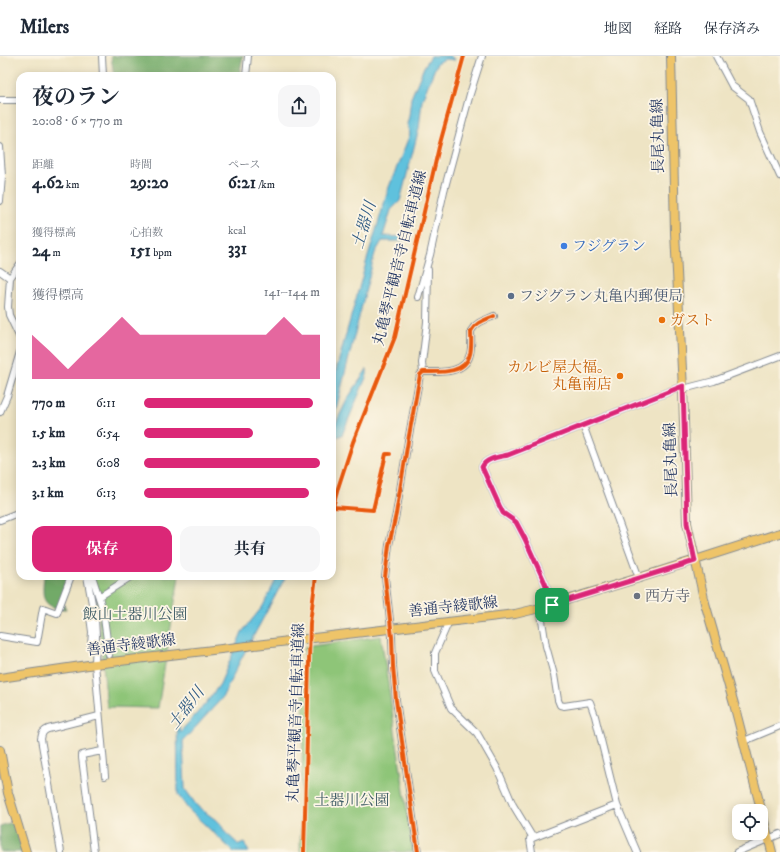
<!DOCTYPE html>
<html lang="ja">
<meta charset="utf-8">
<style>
:root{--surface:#fff;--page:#f6f6f7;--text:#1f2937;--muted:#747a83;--line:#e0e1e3;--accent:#db2777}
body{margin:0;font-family:"IM FELL DW Pica","Noto Serif JP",serif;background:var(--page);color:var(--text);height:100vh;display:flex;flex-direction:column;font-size:15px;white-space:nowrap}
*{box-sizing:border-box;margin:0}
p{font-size:13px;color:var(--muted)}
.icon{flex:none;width:22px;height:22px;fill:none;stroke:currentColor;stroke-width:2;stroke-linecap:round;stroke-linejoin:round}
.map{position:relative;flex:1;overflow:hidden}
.side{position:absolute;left:16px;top:16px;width:320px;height:508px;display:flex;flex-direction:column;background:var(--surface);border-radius:12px;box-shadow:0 2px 10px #0003}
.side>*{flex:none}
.tools{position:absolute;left:732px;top:748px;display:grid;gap:8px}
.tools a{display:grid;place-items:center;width:36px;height:36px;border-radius:8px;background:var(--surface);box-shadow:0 2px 10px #0003;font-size:20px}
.pin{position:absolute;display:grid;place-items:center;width:34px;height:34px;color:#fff;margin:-17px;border-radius:8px;box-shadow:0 2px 6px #0006}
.round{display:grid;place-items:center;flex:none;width:42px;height:42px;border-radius:12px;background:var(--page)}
.summary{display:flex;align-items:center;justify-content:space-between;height:68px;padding:0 16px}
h1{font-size:22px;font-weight:700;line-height:30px}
.figures{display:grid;grid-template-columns:repeat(3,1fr);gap:6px;height:68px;padding:4px 16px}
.figures div{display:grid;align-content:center}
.figures b{font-size:17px;font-weight:700}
.figures small{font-size:11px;font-weight:400}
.figures p{font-size:11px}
.chart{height:112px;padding:8px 16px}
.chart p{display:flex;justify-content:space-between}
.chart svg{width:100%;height:72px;margin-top:4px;fill:var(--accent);opacity:.7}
.primary-button{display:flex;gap:8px;margin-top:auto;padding:8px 16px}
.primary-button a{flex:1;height:46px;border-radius:12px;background:var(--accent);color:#fff;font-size:16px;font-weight:700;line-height:46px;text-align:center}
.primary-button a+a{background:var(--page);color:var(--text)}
ul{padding:0 16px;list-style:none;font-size:13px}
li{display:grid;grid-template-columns:64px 48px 1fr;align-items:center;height:30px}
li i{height:10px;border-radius:5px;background:var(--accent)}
header{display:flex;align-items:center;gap:24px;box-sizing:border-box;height:56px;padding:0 20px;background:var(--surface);border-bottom:1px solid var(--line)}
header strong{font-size:19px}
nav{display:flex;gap:22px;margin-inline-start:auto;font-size:14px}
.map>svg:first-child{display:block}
</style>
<header>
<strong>Milers</strong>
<nav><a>地図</a><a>経路</a><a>保存済み</a></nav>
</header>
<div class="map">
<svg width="780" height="796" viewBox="0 0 780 796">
<rect width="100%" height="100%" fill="#fcf5e5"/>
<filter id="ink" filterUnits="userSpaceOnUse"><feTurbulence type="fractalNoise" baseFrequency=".025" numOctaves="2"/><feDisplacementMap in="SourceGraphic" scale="8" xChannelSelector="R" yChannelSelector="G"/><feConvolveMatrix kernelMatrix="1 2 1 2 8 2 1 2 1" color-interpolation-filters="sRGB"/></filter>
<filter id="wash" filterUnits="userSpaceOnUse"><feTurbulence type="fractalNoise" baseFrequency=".012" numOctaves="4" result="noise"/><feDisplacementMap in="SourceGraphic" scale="16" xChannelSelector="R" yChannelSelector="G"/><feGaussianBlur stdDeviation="0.9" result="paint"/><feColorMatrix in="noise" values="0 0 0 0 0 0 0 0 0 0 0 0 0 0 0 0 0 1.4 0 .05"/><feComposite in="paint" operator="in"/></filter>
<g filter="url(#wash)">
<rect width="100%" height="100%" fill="#eee4c4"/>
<path fill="#8ec578" stroke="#547a6b" d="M92,520H179L158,652L107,651L97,545Z
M381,580L413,796H300L305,591Z"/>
<path fill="#72aa68" stroke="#466c63" d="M111,0H243L239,20H114Z
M44,520H70L61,544L66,553C41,552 42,541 44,520Z
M9,767L14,768L23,796H0V770Z"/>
<path fill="#5fc1dd" stroke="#3d789e" d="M431,0H450L455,4L445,3L437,7L422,44L419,72L400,145L391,154L383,180L404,181L405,185H382L375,197L332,369V336L336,314L366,207L389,131L410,78L407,68L409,60L411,42L424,11Z
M367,313V319L342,379L336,381L332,399V375L348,342Z
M278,520H286L240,605L222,642L183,685L185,733L197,750L220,767L225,776L239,789L244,787L249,796H234L188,753L178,739L177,657L180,676L206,647L220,628L242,576L263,550Z"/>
</g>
<g filter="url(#ink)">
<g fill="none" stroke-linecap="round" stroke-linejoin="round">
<g stroke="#848a91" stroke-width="8">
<path id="minor" d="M102,0L103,20
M716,0L732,30L749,43L760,76L780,120
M246,20L248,0
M0,44H20
M0,91L2,120L0,145
M20,208L10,222L8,251L9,259L20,282
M0,215L10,222
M418,241L430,199L444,135L470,38L482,0
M423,316L422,307L427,266L428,214
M683,333L714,325L780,300
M0,356L7,340L20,296
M583,369L639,522
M0,464L20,456
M87,520L95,564L96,580L95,608L105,720
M92,520L103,554L109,599
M99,541L132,520
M552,549L545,527L525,483L516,466L503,457L499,449L482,411C486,402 499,401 508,399L683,330
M540,552L546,590L554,619L558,644L560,649L564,650L590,646L595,660L617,749L637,796
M89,553L92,576L91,589
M449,565L435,597V615L451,652L477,677L497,712L513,749L533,782
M0,580L37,586L43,552L57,557L71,520
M744,685L780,670
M61,796L41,683C42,677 43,675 48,673L99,660
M94,796L82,702V699L102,695
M418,796L396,644L393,610L392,581L385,521L389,489L396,458L408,385L420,319L423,316C438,316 465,319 470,298C472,291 471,282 471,275C476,266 485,264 494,260
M532,796L530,783L617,749
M737,796L780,778"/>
</g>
<g stroke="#848a91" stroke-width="10">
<path id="major" d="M671,0L675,177L683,333L687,467L705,547L734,648L772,796
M0,622L95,608L515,558L540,552L639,522L780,477
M0,694L8,737L26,796"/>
</g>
<use href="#minor" stroke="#fff" stroke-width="6"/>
<use href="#major" stroke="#eec469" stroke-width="8"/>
<g stroke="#fcf5e5" stroke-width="6">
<path id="cycleway" d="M390,398H386L373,454L333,451L338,432L353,386L395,281L439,91L464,0
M304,796L310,567L316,520
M418,796L396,644L393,610L392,581L385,521L389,489L396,458L408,385L420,319L423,316C438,316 465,319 470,298C472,291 471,282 471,275C476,266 485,264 494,260"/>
</g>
<use href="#cycleway" stroke="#e8590c" stroke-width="4"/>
</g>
</g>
<g fill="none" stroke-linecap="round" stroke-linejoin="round" filter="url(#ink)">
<g stroke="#fff" stroke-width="8">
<path id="route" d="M683,330L687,467L695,505L552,549L545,527L525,483L516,466L503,457L499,449L482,411C486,402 499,401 508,399Z"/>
</g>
<use href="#route" stroke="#db2777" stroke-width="5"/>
</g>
<circle fill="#3f7fe0" stroke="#fcf5e5" stroke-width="1.5" cx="564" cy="190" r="4"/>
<circle fill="#5c6f8a" stroke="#fcf5e5" stroke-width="1.5" cx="511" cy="240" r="4"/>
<g fill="#e8710a" stroke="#fcf5e5" stroke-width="1.5">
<circle cx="662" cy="264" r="4"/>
<circle cx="620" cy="320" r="4"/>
</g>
<circle fill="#6b7280" stroke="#fcf5e5" stroke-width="1.5" cx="637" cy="540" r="4"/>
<g text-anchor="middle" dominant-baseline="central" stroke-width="3.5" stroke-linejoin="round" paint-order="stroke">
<g font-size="15" fill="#1b2f5e" stroke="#fcf5e5">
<text transform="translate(658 80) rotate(-91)">長尾丸亀線</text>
<text transform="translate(400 202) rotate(-76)">丸亀琴平観音寺自転車道線</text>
<text transform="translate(671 404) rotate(-92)">長尾丸亀線</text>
<text transform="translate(453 551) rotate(-6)">善通寺綾歌線</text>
<text transform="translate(131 589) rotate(-7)">善通寺綾歌線</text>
<text transform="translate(296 657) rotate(-88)">丸亀琴平観音寺自転車道線</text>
</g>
<g font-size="15" fill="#366cbe" stroke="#fcf5e5" text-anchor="start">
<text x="572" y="190">フジグラン</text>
</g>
<g font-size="15" fill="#4e5e75" stroke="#fcf5e5" text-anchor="start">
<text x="519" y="240">フジグラン丸亀内郵便局</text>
</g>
<g font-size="15" fill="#c56008" stroke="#fcf5e5" text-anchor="start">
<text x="670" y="264">ガスト</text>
<text x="612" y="311" text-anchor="end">カルビ屋大福。<tspan x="612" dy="17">丸亀南店</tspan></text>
</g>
<g font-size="15" fill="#5b616d" stroke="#fcf5e5" text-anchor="start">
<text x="645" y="540">西方寺</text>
</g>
<g font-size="15" fill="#3e5c66" stroke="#fcf5e5">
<text x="135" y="558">飯山土器川公園</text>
<text x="352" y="744">土器川公園</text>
</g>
<g font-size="16" font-style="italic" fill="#2f5b84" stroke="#fcf5e5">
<text transform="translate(364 169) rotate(-73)">土器川</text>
<text transform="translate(186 652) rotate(-52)">土器川</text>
</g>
</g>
</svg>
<div class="tools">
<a><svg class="icon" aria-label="locate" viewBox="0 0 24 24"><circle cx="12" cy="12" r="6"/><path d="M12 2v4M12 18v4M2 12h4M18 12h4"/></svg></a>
</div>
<div class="pin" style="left:552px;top:549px;background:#1e9e55"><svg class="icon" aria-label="arrive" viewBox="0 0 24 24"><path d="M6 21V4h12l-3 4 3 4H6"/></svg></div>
<section class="side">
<div class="summary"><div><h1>夜のラン</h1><p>20:08 · 6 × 770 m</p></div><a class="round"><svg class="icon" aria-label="share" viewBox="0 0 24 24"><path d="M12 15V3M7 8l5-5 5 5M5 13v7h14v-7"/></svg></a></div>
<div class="figures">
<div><p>距離</p><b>4.62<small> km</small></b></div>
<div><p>時間</p><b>29:20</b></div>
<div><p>ペース</p><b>6:21<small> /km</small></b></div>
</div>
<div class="figures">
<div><p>獲得標高</p><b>24<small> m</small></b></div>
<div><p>心拍数</p><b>151<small> bpm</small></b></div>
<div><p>kcal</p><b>331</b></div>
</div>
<div class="chart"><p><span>獲得標高</span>141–144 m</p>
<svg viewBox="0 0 160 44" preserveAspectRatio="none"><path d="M0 44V17L10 27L20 38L30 27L40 17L50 6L60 17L70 17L80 17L90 17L100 17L110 17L120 17L130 17L140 6L150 17L160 17V44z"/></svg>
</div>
<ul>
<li><b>770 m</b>6:11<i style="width:96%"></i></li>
<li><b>1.5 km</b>6:54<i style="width:62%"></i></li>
<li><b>2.3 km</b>6:08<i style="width:100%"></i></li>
<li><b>3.1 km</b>6:13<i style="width:94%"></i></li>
</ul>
<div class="primary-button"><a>保存</a><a>共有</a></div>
</section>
</div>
